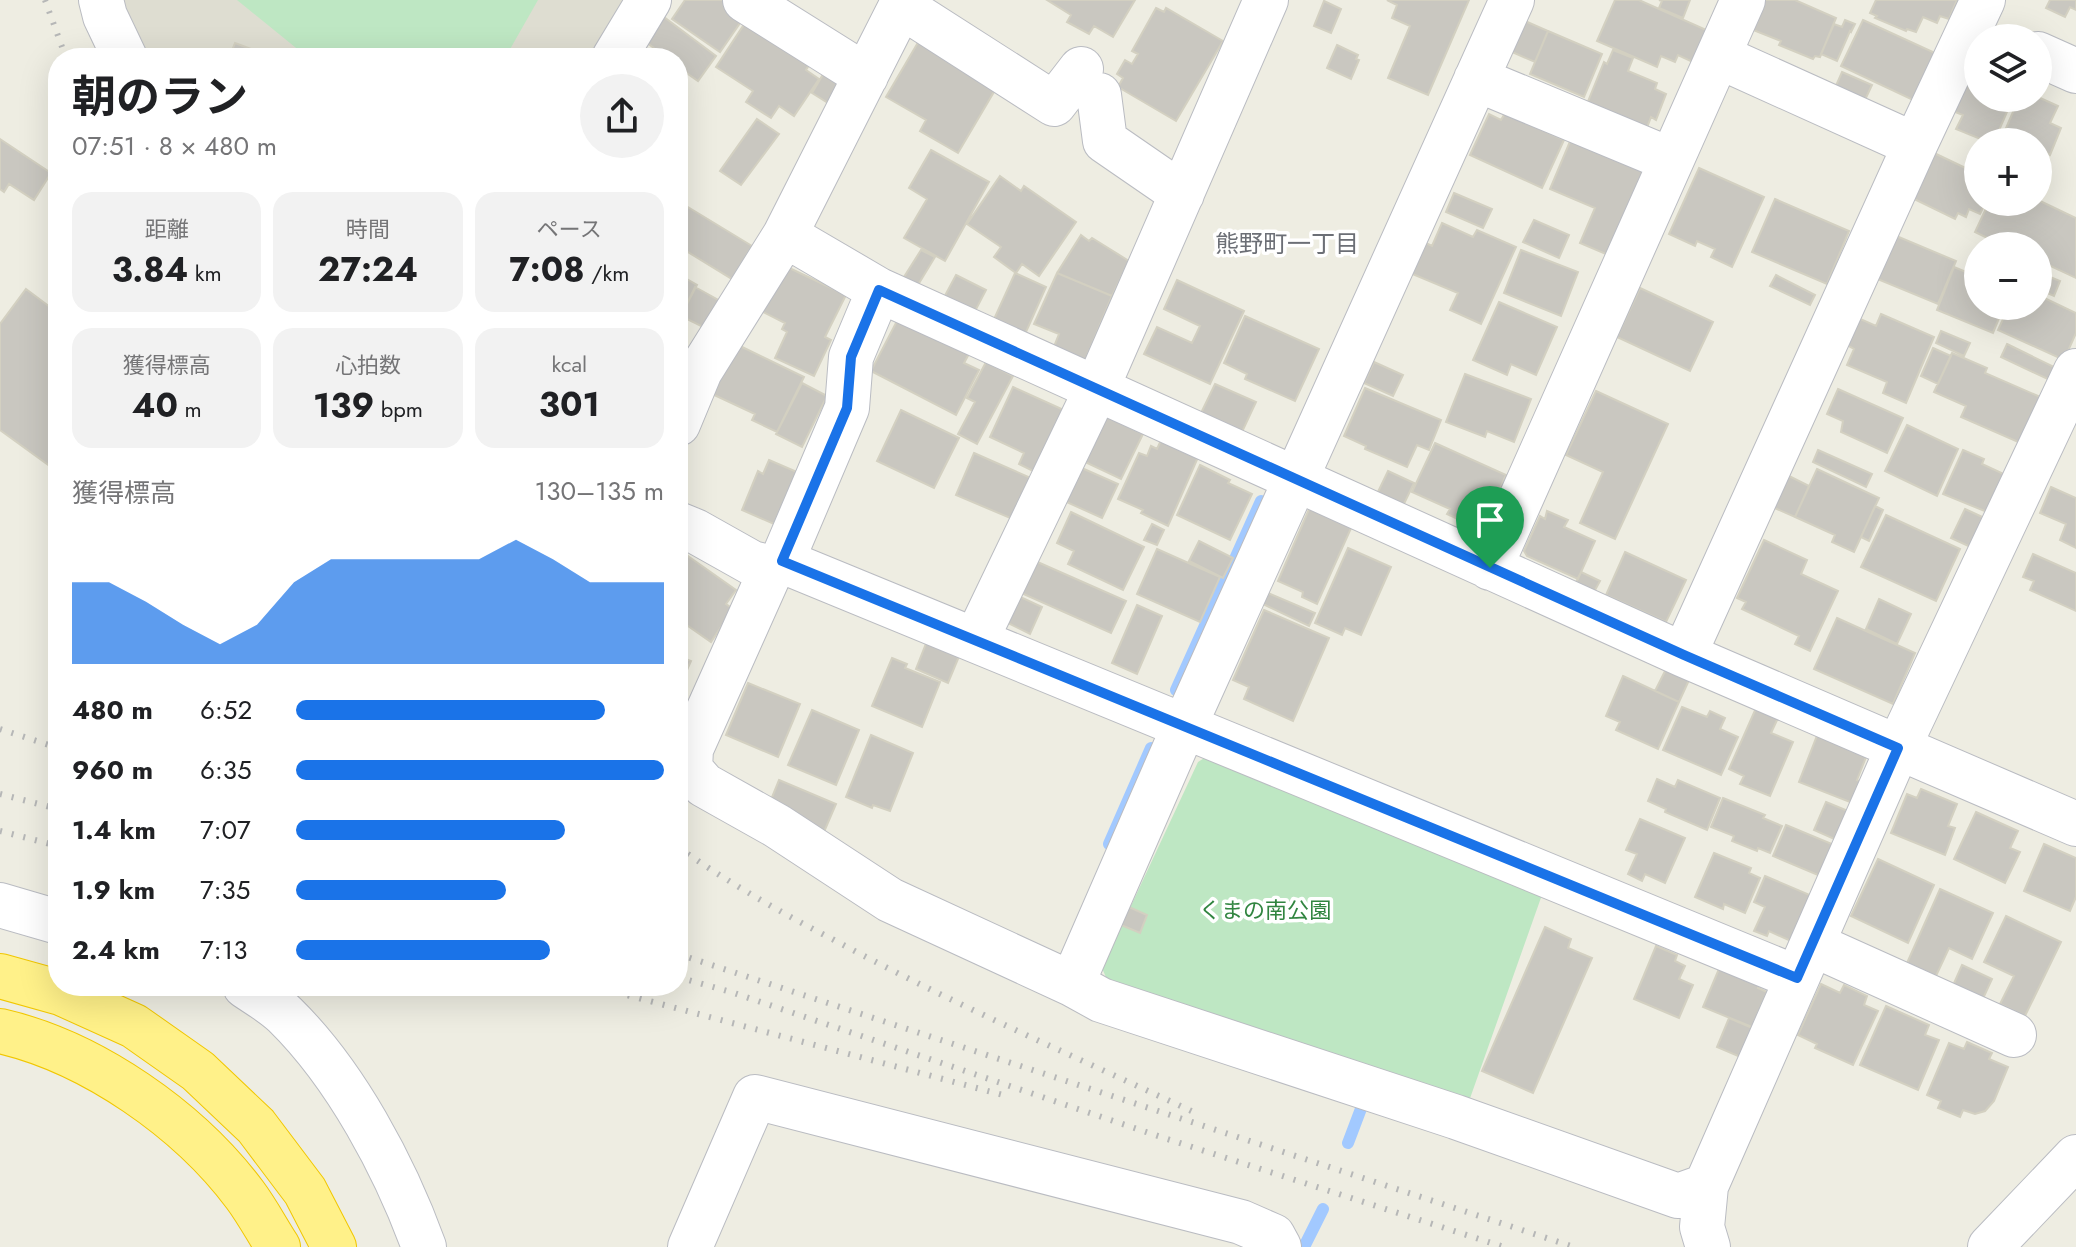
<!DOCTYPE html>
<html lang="ja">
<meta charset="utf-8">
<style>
:root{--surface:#fff;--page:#f2f2f2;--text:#202124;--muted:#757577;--accent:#1a73e8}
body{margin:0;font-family:Jost,"Noto Sans JP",sans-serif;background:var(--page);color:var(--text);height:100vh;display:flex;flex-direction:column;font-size:30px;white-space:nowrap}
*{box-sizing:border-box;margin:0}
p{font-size:26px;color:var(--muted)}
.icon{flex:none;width:44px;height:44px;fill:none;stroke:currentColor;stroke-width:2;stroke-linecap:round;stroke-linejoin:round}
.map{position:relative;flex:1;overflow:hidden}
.details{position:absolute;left:48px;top:48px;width:640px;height:948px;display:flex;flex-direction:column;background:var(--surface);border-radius:32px;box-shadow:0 8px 32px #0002}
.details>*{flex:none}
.tools{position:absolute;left:1964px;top:24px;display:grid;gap:16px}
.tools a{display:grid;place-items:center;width:88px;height:88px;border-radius:50%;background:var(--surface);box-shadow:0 8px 32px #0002;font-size:40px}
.pin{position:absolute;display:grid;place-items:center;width:68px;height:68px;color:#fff;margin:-82px -34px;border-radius:50% 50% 50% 0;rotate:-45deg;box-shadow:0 0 8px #0007}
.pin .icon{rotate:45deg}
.round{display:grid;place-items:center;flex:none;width:84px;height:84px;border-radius:42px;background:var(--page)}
.head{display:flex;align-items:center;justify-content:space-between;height:136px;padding:0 24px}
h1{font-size:44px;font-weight:700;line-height:60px}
.figures{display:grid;grid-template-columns:repeat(3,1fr);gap:12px;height:136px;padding:8px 24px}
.figures div{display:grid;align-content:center;border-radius:20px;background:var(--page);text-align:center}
.figures b{font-size:34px;font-weight:700}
.figures small{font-size:22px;font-weight:400}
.figures p{font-size:22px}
.chart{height:224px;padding:16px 24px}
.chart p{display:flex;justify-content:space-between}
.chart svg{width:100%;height:144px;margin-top:8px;fill:var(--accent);opacity:.7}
ul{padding:0 24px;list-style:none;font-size:26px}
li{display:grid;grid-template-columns:128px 96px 1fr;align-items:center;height:60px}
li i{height:20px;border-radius:10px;background:var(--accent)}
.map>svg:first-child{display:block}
</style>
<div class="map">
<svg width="2076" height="1247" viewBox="0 0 2076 1247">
<rect width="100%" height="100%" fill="#eeede2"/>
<path fill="#deddd1" d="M121,0H627L593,58H144Z"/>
<path fill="#bee7c3" d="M237,0H538L505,58H305L306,56Z
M1209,755L1543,892L1468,1104L1111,989L1102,968L1198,762Z"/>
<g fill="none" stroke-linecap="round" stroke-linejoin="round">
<path stroke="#a2c9ff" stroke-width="12" d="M1176,690L1261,501
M1109,844L1151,748
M1348,1143L1362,1106
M1304,1247L1323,1209"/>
</g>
<path fill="#c9c7c0" stroke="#d3d0c1" stroke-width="2" d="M685,0H728L747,13L720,52L672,19Z
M1047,0H1135L1113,37L1094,26L1089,34L1067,22L1071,15Z
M1387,0H1469L1428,95L1388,78L1410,26L1392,18L1397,5Z
M1615,0H1639L1713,33L1699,65L1678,55L1675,62L1661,56L1657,67L1597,41Z
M1659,0H1690L1683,18L1659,8L1662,1Z
M1763,0H1795L1836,18L1820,57L1815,56L1813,59L1779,45L1781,41L1753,30Z
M1876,0H1875H1957L1949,19L1940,16L1937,23L1923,17L1916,32L1907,29L1906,31L1875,18L1877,16L1870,13Z
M2050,0H2076V10L2070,7L2065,17L2046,8Z
M1324,1L1341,9L1331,33L1314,26Z
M1156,8L1164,12L1166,8L1223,41L1176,121L1118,87L1123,78L1117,74L1125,60L1132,64L1138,54L1132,51Z
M664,17L716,56L698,81L678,67V58H667L646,42Z
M747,20L811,62L806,70L819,79L794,116L779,106L771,118L746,102L753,91L716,67Z
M1845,20L1855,24L1851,32L1850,31L1837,61L1821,54L1834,24L1842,27Z
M1863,20L1935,53L1913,100L1841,66Z
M1525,21L1548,31L1535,62L1512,52Z
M1548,31L1602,54L1584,97L1530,74Z
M920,39L998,85L958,153L920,131L926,120L886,97Z
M235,43L275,58H229Z
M1337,45L1358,55L1356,59L1359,60L1351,79L1327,68Z
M1613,50L1633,58L1628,71L1657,83L1655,89L1666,94L1656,120L1651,117L1645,133L1585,109L1604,62L1607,64Z
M1978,60V98H2013L1994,142H1988L1956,129L1963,115L1950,110Z
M825,71L846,84L833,106L812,93Z
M1842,72L1872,85L1865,100L1835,88Z
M2038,97L2058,106L2050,123L2061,128L2050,155L2044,152L2039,165L2038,142H2000L2019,98Z
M1505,113L1564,140L1542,188L1470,155L1489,114L1501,120Z
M757,119L779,134L741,185L720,171Z
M0,139L51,173L34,200L9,184L4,192L0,189Z
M1571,139L1648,174L1613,257L1580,243L1595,208L1550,189Z
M931,150L989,182L945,261L904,238L927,199L909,188Z
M1932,152L1978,174V202H1986L1980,214L1969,209L1966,217L1958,213L1955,219L1910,197Z
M1699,168L1764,197L1732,267L1711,257L1715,249L1697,241L1695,246L1669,234Z
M1000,176L1021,191L1024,186L1076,222L1039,276L1022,264L1016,273L994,257L1001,247L967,224Z
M1454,193L1492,209L1483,228L1446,212Z
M1775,199L1849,231L1827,284L1752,252Z
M2038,200L2076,218V278L2038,260V246H2004L1975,232L1989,202H2038Z
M678,201L752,246L732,279L678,246Z
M1534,220L1569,235L1559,258L1523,242Z
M1442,223L1473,237L1477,230L1516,247L1481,324L1450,310L1458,293L1410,273L1424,242L1432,246Z
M1081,235L1089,241L1092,238L1129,261L1112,296L1057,273Z
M1894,235L1956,261L1938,304L1875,278Z
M921,250L935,257L918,285L904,277Z
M1521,250L1578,272L1561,316L1504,293Z
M783,265L846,295L825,337L831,340L814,376L775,358L787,332L782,329L785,323L761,311Z
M1954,267L1978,277V306H2004L1993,333L1937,310Z
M2038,272L2060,281L2054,296L2038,289Z
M1015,273L1046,287L1022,341L990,328Z
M1057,273L1112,296L1084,363L1053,349L1059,334L1034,324Z
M678,274L697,285L678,321Z
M956,275L986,290L971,319L941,303Z
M1776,275L1815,295L1810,305L1770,286Z
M1177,280L1244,311L1210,384L1144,354L1157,327L1192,343L1200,326L1164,309Z
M695,287L720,301L705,328L681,316Z
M1640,288L1713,322L1690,371L1617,337Z
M26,289L58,313V472L0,430V324Z
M2038,295L2076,313V333L2064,360L1998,330L2009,306H2038Z
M1499,302L1557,327L1536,375L1511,364L1507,375L1473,360Z
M1881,314L1934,337L1906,403L1883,393L1887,382L1847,365L1854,349L1845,344L1856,317L1876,326Z
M1245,316L1319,349L1295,401L1245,379L1247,374L1224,363Z
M898,319L969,354L964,363L979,370L956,415L871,371Z
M1941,331L1970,343L1964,356L1936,343Z
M736,344L804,377L777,432L752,420L755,414L712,394Z
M2007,344L2058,369L2052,381L2001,357Z
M1933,348L1951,356L1938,384L1921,376Z
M1952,353L1987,368L1985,373L2045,399L2025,445L1961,417L1966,406L1934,392Z
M986,362L1013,376L977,444L958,434L975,402L967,398Z
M1374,362L1403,375L1393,396L1364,383Z
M1465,374L1531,399L1514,442L1487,431L1485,437L1446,422Z
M802,383L827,396L802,447L776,434Z
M1215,384L1256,402L1242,432L1201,413Z
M1013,387L1066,411L1037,473L1019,464L1024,453L990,437Z
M1365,388L1441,420L1429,450L1417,445L1407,467L1365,449L1366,446L1344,436Z
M1838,389L1903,418L1887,453L1841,432L1843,421L1827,414Z
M1596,391L1668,424L1615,539L1580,523L1603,472L1566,455Z
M901,410L959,438L934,488L877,461Z
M1100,413L1143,434L1121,479L1085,462Z
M1907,425L1958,449L1937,496L1885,471Z
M1162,438L1199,455L1168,526L1141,513L1143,510L1118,499L1139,453L1147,456L1151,446L1157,449Z
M1435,443L1506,475L1495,500L1489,497L1475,527L1447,514L1450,509L1412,492Z
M1818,450L1872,474L1866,487L1813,462Z
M1963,450L1984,459L1982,464L2010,477L1992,514L1943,494Z
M974,453L1033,479L1015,520L956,495Z
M769,460L797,472L774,524L742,510L758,471L763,474Z
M1075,465L1118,484L1102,518L1060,499Z
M1200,465L1230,480L1228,483L1252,494L1230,540L1177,515Z
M1817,469L1879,498L1854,552L1832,542L1835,535L1795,517Z
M1388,471L1414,483L1402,508L1376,496Z
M1785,474L1809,486L1795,517L1770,506Z
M2051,487L2076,498V548L2060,540L2066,524L2040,513Z
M1875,506L1883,510L1869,541L1861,537Z
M1310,507L1352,526L1317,604L1302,597L1303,592L1278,581Z
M1965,509L1991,521L1977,550L1951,538Z
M1547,511L1568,520L1564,527L1595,541L1578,579L1527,556L1524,551L1540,516L1545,519Z
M1071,512L1144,547L1123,590L1068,564L1074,551L1057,543Z
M1886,515L1960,549L1936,601L1861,567Z
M1152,524L1164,530L1157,545L1144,540Z
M1764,540L1807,560L1801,574L1838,591L1810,651L1795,644L1799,636L1742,609L1746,602L1737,598Z
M1199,541L1233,558L1223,578L1189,561Z
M1348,548L1391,567L1361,635L1345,628L1342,635L1315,623Z
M678,549L736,590L726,604L733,609L711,642L678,619Z
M1157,549L1220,577L1200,622L1137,594Z
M1625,552L1686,580L1666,622L1606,595Z
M2033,554L2076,573V611L2030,590L2034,581L2023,577Z
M1033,560L1126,601L1111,633L1019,592Z
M1581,572L1600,581L1594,592L1575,584Z
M1268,593L1315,613L1309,626L1263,604Z
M1016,595L1042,607L1030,634L1004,621Z
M1879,599L1911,614L1897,644L1866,629Z
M1137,605L1162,616L1137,674L1112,663Z
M1264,610L1329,638L1293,721L1244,699L1249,687L1233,680Z
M1837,618L1915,653L1893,704L1814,669Z
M927,641L960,654L948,683L916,669Z
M678,656L691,661L678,690Z
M892,658L907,664L905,668L940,682L922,727L872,706Z
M1667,667L1690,678L1679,702L1655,691Z
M1623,676L1679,702L1658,749L1616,730L1620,722L1606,716Z
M748,683L800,704L778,757L726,735Z
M1682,707L1707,717L1710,711L1725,718L1720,729L1738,737L1721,775L1663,750Z
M1756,708L1778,718L1771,733L1793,742L1770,796L1740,784L1744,776L1729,769Z
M812,710L859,730L836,785L788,765Z
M1818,733L1868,752L1857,780L1863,783L1855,804L1799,782Z
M871,735L913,753L890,811L873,805L872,808L846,797Z
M1657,779L1675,787L1678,780L1720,798L1707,830L1665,812L1666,809L1648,801Z
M779,780L836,804L824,832L768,807Z
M1921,789L1957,804L1948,826L1955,828L1945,855L1891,833L1907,794L1917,798Z
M1723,798L1765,815L1763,818L1782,826L1770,853L1758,848L1757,851L1732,841L1734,836L1711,827Z
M1826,802L1853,813L1841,842L1814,830Z
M1976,812L2018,831L2010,848L2020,852L2005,883L1954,859Z
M1640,819L1685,838L1665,883L1645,874L1642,881L1628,874L1637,854L1626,850Z
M1786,825L1839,847L1825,878L1773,856Z
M2044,844L2076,858V897L2070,911L2024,891Z
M1714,853L1751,868L1749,873L1760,878L1745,913L1724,904L1723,909L1695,897Z
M1878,859L1934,885L1908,943L1851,916Z
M1765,876L1812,896L1793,942L1769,931L1767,936L1754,931L1765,907L1754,902Z
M1940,889L1993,913L1972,959L1949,948L1936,976L1907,963Z
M1129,907L1147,915L1140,933L1121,925Z
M2006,916L2061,942L2025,1016L2000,1004L2014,976L1984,962Z
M1545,927L1571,939L1568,948L1592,958L1533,1093L1482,1071Z
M1656,946L1677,955L1675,961L1685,966L1679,979L1693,985L1679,1018L1634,999Z
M1721,964L1761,981L1758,988L1767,992L1752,1027L1703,1007Z
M1962,965L1992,979L1981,1003L1951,990Z
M1821,984L1840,993L1844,985L1867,996L1864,1005L1878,1011L1853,1065L1815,1048L1817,1044L1798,1035Z
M1886,1006L1929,1025L1925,1035L1939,1040L1918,1090L1860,1065Z
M1729,1018L1757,1030L1745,1059L1717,1047Z
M1967,1042L1992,1053L1989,1059L2008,1067L1994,1101L1985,1111L1975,1114L1963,1110L1960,1117L1938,1108L1941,1101L1927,1095L1949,1043L1964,1049Z"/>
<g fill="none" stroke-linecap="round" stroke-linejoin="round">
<g stroke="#babcc2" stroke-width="46">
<path id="minor" d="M101,0L105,16L125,58
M745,0L866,76
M901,6L1054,104L1081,69
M2038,54L2076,71
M1718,56L1915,145
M614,58L649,0
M1476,79L1671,160
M1099,95L1105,141L1182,194
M785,235L879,290L1684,655L2076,824
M879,290L851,357L847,408L782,561L1797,978
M678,424L700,371L785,235L904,0
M678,524L695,531L752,563L772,568
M782,561L772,568L691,749L690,769L704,785L777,826L890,900L1072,984L1101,1000L1456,1117L1678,1196L1706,1186L1898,748L2076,371
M1490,568L1743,0
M976,640L1097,388L1266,0
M1684,655L1915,145L1983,0
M0,905L58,922
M1812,944L2014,1035
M1072,984L1184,727L1512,0
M245,986C258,995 274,1004 285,1015C346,1075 395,1167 424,1247
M1706,1186L1702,1227L1708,1247
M690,1247L755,1097L1241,1222L1273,1236L1279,1247
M1990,1247L2076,1157"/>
</g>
<g stroke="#f1c700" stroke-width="46">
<path id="highway" d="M0,976L61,993L134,1026L198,1071L256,1126L305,1191L334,1247
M0,1031C92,1052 189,1120 245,1195C257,1211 267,1230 278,1247"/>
</g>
<use href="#minor" stroke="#fff" stroke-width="44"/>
<use href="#highway" stroke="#fff189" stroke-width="44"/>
<path stroke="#b6b7b7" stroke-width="6" stroke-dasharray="2 10" stroke-linecap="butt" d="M45,0L66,58
M0,729L58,748
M0,794L58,809
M0,831L58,846
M678,847C727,882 780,912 834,940C953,1004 1078,1058 1200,1115
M678,954L1574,1247
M678,977L734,993L1161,1137L1504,1247
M593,986L1003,1095"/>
</g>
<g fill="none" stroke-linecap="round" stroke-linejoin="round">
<g stroke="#fff" stroke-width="16">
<path id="route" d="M879,290L1684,655L1898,748L1797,978L782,561L847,408L851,357Z"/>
</g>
<use href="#route" stroke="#1a73e8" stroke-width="10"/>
</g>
<g text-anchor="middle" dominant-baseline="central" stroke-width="7" stroke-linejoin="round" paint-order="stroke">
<g font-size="22" fill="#318540" stroke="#fff">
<text x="1265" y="910">くまの南公園</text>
</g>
<g font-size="24" fill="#6c6f76" stroke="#fff">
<text x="1287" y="243">熊野町一丁目</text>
</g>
</g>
</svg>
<div class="tools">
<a><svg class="icon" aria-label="layers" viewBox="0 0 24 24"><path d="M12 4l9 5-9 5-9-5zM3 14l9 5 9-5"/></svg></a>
<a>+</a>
<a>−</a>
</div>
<div class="pin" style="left:1490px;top:568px;background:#1e9e55"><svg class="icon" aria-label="arrive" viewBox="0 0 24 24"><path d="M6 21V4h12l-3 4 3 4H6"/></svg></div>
<section class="details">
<div class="head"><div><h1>朝のラン</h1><p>07:51 · 8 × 480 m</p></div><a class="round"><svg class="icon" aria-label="share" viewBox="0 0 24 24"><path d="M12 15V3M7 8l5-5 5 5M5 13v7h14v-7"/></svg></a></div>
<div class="figures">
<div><p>距離</p><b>3.84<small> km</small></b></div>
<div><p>時間</p><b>27:24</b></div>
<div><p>ペース</p><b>7:08<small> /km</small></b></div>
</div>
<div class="figures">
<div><p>獲得標高</p><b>40<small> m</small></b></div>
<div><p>心拍数</p><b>139<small> bpm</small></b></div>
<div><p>kcal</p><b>301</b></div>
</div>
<div class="chart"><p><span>獲得標高</span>130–135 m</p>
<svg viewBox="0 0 160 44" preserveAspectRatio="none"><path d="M0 44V19L10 19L20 25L30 32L40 38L50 32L60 19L70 12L80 12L90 12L100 12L110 12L120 6L130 12L140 19L150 19L160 19V44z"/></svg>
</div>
<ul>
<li><b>480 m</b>6:52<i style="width:84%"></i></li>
<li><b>960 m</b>6:35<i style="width:100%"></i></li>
<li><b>1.4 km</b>7:07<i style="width:73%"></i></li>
<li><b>1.9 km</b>7:35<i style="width:57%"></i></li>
<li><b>2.4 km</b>7:13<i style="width:69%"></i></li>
</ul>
</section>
</div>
